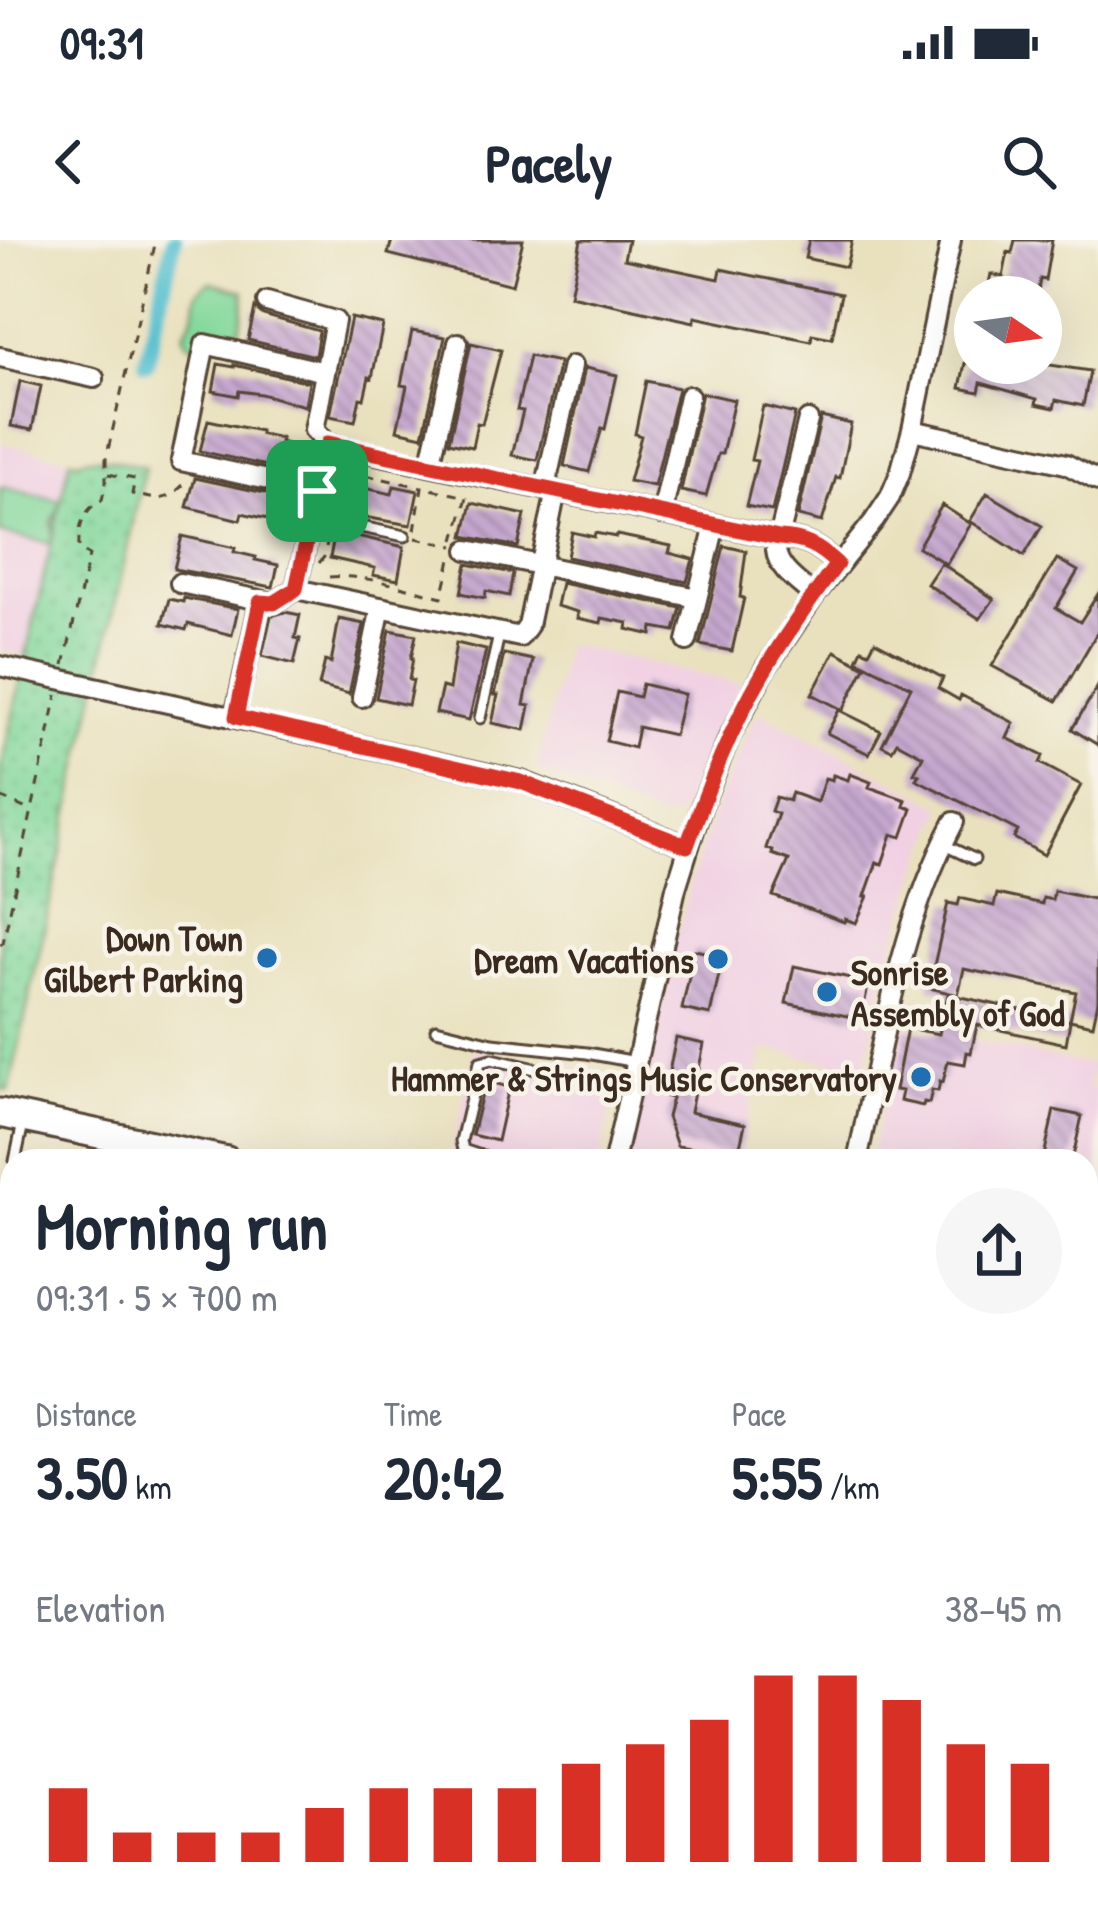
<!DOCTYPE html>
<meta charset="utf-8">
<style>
:root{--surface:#fff;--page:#f6f6f7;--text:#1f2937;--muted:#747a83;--accent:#d93025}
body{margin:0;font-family:"Patrick Hand",sans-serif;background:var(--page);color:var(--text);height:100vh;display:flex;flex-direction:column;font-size:45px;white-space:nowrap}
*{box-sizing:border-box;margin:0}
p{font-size:39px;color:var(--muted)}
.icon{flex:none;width:66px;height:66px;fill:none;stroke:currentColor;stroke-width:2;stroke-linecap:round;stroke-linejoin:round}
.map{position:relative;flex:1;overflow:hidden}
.drawer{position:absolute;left:0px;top:909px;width:1098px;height:768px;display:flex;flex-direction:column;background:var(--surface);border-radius:36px 36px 0 0;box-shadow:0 12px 48px #0002}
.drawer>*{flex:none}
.needle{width:78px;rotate:103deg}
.tools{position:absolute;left:954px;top:36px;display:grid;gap:24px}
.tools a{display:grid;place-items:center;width:108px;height:108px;border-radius:50%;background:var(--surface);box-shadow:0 12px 48px #0002;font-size:60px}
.pin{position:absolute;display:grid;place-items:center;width:102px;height:102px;color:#fff;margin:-51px;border-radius:24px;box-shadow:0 6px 18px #0006}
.round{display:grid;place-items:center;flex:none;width:126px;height:126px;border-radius:63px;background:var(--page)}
.head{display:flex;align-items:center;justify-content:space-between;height:204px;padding:0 36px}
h1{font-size:66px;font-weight:700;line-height:90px}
.metrics{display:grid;grid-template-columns:repeat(3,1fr);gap:18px;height:204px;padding:12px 36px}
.metrics div{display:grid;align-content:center}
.metrics b{font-size:60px;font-weight:700}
.metrics small{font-size:33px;font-weight:400}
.metrics p{font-size:33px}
.chart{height:336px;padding:24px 36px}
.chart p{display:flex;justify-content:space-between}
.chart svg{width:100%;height:216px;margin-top:12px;stroke:var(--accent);stroke-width:6}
.status{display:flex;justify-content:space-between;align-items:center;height:84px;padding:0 60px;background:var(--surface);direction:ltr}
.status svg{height:33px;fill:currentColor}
header{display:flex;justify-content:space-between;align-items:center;height:156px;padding:0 36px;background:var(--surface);font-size:54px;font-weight:700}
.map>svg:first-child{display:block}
</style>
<div class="status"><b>09:31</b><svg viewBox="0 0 49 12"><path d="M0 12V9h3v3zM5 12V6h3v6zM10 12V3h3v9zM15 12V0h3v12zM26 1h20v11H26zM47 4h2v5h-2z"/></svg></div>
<header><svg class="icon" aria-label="back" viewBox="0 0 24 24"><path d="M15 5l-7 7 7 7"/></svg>Pacely<svg class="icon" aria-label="search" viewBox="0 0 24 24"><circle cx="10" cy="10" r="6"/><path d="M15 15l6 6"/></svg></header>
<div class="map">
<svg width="1098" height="1677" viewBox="0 0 1098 1677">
<defs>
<pattern id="park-dots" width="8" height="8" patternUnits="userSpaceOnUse" patternTransform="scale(3)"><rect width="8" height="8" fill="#82d89b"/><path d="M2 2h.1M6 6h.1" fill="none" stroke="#71ba85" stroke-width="1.8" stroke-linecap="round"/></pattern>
<pattern id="building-back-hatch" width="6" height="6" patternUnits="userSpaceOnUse" patternTransform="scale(3)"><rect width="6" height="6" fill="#c6a7cf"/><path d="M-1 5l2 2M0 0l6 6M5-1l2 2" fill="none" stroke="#a288a7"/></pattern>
</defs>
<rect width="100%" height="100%" fill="#f7f3e8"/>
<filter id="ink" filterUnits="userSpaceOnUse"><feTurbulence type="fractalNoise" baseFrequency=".00833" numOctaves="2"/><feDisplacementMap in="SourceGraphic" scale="24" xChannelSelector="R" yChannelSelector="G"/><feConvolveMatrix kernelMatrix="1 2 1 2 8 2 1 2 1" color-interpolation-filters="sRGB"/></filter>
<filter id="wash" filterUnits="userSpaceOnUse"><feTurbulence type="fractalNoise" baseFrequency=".004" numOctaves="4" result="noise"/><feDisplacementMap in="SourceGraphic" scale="48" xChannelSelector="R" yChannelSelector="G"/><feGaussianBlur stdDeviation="2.7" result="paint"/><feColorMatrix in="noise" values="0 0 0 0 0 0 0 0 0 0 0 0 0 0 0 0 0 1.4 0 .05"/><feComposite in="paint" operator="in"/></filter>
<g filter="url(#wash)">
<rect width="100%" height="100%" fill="#e9e1be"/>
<path fill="#f1d0e3" d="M0,203L70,219L26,416L0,411Z
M566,404L741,444L712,501L685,570L678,575L665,578L652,575L537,530Z
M758,472L944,567L921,624L885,735L865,830L764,808L740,916L762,921H628L675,703L694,630L722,550Z
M899,784L1093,826L1088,847L1098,850V1077L1086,1074V921H870Z
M475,809L617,837L600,921H449Z
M1086,1139L1098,1142V1600L1086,1598Z"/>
<path fill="#82d89b" stroke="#5e815c" stroke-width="3" d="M211,42L244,51C244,97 239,99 196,108L186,101L184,94C186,89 190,84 192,79C200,62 189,52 211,42Z
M0,247L63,261L52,281L53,304L0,293Z"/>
<path fill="url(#park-dots)" stroke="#5e815c" stroke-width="3" d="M90,218H103L145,227L9,851L0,849V532L70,219L77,221Z"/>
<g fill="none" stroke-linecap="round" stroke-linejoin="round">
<path stroke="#55c0d0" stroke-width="16" d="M146,123L174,0"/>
</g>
<g id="blocks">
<path fill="url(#building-back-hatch)" d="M392,0H523L512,45L388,14Z
M581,0H628L624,19L719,39L721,29L841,54L832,98L812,94L811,101L695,77L694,82L570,55Z
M809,0H852L846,27L805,18Z
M1015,0H1052L1045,40L1040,39L1037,57H986L991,34L1003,37L1008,12L1012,13Z
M255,68L263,75L319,91L315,116L248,100Z
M351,78L383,85L372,138L369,137L364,159L360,158L355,181L330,176Z
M412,91L445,97L423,196L397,190L407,146L401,145Z
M471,103L501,110L482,184L477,183L472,207L449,202Z
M529,116L559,122L537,220L512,215L523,171L517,170Z
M965,123H1037L1090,131L1083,166L1056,160L1054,168L1036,164L1037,159L981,143L979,152L960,148Z
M218,124L234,127V125L309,142L305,166L261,154L239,151L238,156L213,151Z
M585,128L617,135L605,189L602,188L589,232L564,226Z
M20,141L41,146L32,190L11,186Z
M646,141L678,148L654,246L629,241L641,196L635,194Z
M702,153L734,160L722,214H718L706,256L681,251Z
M763,166L795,174L772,271L746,266L757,221L751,220Z
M821,177L851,184L840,238L836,237L822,282L798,276Z
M208,180L260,191V194L281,198L280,202L304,209L298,233L200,211Z
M195,238L293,259L289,284L242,273L240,280L187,267Z
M346,244L392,254L394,246L418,251L411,285L339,273Z
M987,253L1042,286L1024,316L970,281Z
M472,263L525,275L518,307L464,296Z
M942,265L971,284L946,324L918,307Z
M335,291L404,307L398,340L373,335L375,328L330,318Z
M572,292L594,297L595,293L616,297L617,295L671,306L669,313L693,319L687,342L567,317Z
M182,296L235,308L234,312L256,317L255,320L278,325L273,347L174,329Z
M724,306L746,311L740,357L744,358L732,411L700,405Z
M1057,319L1078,331L1056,368L1080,382L1098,354V391L1057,461L992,426Z
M941,323L994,359L980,379L927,344Z
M467,324L513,333L509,356L486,351L485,358L461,353Z
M561,343L681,368L675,391L653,387L652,395L627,389L628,383L602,378L601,383L577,378L578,372L556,366Z
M184,358L238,369L232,395L188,384L186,390L162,384L169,359L183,362Z
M285,372L300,375L295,398L300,399L294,424L262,416L271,376Z
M339,379L364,384L349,454L319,446L325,421L331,423Z
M390,390L416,395L411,418H413L409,440L413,441L408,465L376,458Z
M875,401L943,438L938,448L959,460L961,455L1014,483L1007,498L1043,516L1040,523L1081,545L1044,615L1014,598L1018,591L916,539L919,535L914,533L923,516L897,502L892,510L882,505L911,447L857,420L862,409L869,412Z
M456,403L486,410L469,480L436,473L442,447L449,449Z
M835,411L865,427L843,470L812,454Z
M504,414L533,420L524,465L530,466L525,490L492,483L498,455H495Z
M642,444L684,454L674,495L638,487L634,508L606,501L617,452L639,457Z
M1098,446V505L1072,489Z
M839,470L881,491L869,514L827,493Z
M850,534L871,542L869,547L906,560L904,566L912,569L902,597L892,594L882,624L877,622L865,656H868L856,683L845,679L844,682L773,656L789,620L772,614L773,611L766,608L778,574L771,571L776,557L789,561L792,553L817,562L825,538L832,540L833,535L848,540Z
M1054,651L1098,660V761L1093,785L1070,780L1076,752L964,729L958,755L929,748L948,663L958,665L960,658L994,666L997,654L1042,664L1043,658L1052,660Z
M695,710L723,716L710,775L682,769Z
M794,726L869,742L861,779L786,763Z
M948,754L1070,781L1066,804L977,785L971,813L967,812L965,824L948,821L943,842L940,841L938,851L932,850L929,863L924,862L923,866L900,861L902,851L895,850L907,788L939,794Z
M676,798L704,804L690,872L745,884L738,915L677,906L667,877L672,858L664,856Z
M485,841L509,847L497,901L472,895Z
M1054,870L1082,876L1072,921H1043Z
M7,999L12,1000V1048L8,1068L12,1069V1072L5,1076L0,1094V1029Z
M12,1124V1189L7,1211L12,1212V1218L5,1222L0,1240V1171L5,1150H0V1146L7,1142Z"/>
</g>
</g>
<g filter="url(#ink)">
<use href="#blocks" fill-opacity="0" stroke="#554536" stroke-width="3"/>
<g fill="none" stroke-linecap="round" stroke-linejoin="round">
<g stroke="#554536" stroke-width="15">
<path id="lane" d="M312,277L405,296
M480,478L500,391
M942,604L974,619
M436,789L493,803L587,813L636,822
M15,921L23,883
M496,921L463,910L461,901L480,822L492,819L540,830
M0,991L12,936
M0,1137L12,1081
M1086,1223L1091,1224
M1086,1231L1090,1232
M0,1282L12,1227"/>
</g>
<g stroke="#554536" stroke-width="24">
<path id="street" d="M267,62L335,81L314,190L328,204
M0,117L94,138
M808,180L776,310C778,330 800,343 814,356
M912,190L1066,224L1098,241
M328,204L779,298C805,299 819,307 837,324
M430,225L458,103
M545,249L572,126
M318,251L181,221L205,104L325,132
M662,274L689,156
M468,310L697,358
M180,343L274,363L296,349L328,204
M296,349L520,397L528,386L556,251
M687,401L715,285
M0,426L521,541L687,606
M362,457L381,367
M235,477L260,362
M614,921L676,648L702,565L729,498L765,429L814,356L874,281L890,257L900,233L912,190L951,0
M857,921C882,806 899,687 954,582
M7,1543L12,1542
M284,1665L286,1677
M676,1677L679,1665"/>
</g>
<g stroke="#554536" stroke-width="33">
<path id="primary" d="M0,873L227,921
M1086,1095L1098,1094
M1086,1125L1098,1129"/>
</g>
<path stroke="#554536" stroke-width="3" stroke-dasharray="9 9" stroke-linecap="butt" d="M351,226L364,235L422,247
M108,234L135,239L132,254C159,260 165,264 186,242
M334,271L340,234
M415,290L422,247L467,257L455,300
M416,298L454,306
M319,323L324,317L329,293
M329,337C365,334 406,348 442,357L452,315
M64,425L89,316L79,309C78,288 82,270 102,260L106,242V219L156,0
M0,557L29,570
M0,704L3,703L57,455"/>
<use href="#lane" stroke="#fff" stroke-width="9"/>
<use href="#street" stroke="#fff" stroke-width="18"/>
<use href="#primary" stroke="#fff" stroke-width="27"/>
</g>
</g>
<g fill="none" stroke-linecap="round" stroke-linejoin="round" filter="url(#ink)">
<g stroke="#fff" stroke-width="24">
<path id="route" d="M328,203L779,298C805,299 819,307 837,324C811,359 785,395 763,433C731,487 708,547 687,606L521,542L236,477L260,362L274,363L296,349Z"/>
</g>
<use href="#route" stroke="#d93025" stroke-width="15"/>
</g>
<g fill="#1f6fb2" stroke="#f7f3e8" stroke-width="4.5">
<circle cx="267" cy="718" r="12"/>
<circle cx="718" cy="719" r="12"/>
<circle cx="827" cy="752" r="12"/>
<circle cx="921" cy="837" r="12"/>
</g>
<g text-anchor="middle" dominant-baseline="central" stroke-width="9" stroke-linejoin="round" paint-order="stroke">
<g font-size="36" font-weight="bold" fill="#3b2a1e" stroke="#f7f3e8" text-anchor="end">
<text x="243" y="697">Down Town<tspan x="243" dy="41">Gilbert Parking</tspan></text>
<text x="694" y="719">Dream Vacations</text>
<text x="851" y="731" text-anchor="start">Sonrise<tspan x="851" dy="41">Assembly of God</tspan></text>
<text x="897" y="837">Hammer &amp; Strings Music Conservatory</text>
</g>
</g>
</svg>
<div class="tools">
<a><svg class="needle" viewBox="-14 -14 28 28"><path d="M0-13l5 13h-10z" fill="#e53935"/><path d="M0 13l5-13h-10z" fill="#747a83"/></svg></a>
</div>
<div class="pin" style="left:317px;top:251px;background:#1e9e55"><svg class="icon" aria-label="arrive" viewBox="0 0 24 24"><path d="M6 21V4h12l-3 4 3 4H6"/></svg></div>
<section class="drawer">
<div class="head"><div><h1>Morning run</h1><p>09:31 · 5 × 700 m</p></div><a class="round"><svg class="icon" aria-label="share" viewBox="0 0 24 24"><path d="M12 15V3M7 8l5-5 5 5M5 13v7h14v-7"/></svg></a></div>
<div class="metrics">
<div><p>Distance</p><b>3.50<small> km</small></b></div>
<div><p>Time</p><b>20:42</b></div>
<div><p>Pace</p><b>5:55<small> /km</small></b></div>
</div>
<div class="chart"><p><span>Elevation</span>38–45 m</p>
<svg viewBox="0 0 160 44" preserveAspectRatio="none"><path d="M5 44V29M15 44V38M25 44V38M35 44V38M45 44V33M55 44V29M65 44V29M75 44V29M85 44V24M95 44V20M105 44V15M115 44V6M125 44V6M135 44V11M145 44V20M155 44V24"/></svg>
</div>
</section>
</div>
